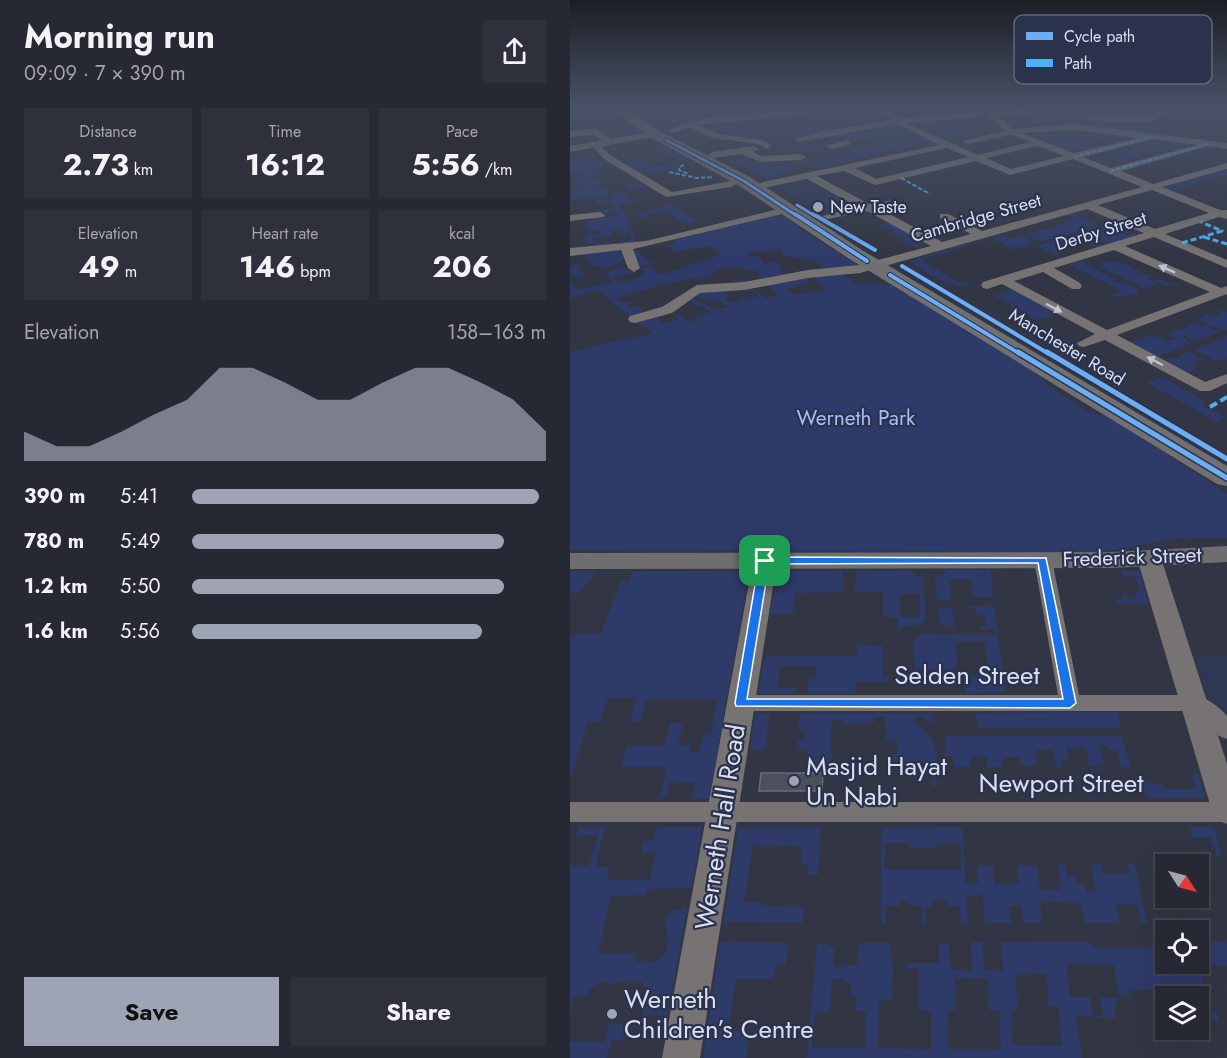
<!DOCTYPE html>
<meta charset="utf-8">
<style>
:root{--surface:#262833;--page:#2e303b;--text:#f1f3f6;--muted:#a4a6ac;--line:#42444e;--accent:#9fa4b4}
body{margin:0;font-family:Jost,sans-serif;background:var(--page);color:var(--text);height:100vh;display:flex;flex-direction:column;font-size:22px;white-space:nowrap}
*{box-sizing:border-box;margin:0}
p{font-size:20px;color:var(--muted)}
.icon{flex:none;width:33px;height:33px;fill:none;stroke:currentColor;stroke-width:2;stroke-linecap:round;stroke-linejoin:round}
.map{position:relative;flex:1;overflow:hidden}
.sheet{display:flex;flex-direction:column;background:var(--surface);width:570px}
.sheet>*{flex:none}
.needle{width:39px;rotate:126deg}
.controls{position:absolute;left:585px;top:854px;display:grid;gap:12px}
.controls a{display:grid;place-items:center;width:54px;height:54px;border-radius:0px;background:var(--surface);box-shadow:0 6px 24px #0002,0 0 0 2px var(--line);font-size:30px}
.pin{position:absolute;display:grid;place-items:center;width:51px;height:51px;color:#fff;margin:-26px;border-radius:12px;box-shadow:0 3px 9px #0006}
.round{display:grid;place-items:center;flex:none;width:63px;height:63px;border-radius:0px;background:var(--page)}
.overview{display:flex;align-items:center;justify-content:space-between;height:102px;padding:0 24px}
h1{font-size:33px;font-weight:700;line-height:45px}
.stats{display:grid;grid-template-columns:repeat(3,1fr);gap:9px;height:102px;padding:6px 24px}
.stats div{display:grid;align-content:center;border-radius:0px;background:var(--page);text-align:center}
.stats b{font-size:30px;font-weight:700}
.stats small{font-size:16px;font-weight:400}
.stats p{font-size:16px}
.chart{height:168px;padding:12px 24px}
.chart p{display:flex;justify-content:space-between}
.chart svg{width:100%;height:108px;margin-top:6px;fill:var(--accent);opacity:.7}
.button{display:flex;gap:12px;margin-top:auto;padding:12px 24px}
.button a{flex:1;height:69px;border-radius:0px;background:var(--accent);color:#111;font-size:24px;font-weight:700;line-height:69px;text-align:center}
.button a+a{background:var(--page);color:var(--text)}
ul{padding:0 24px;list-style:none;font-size:20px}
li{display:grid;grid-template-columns:96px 72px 1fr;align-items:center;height:45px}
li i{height:15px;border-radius:8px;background:var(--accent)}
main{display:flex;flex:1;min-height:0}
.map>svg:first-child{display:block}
</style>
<main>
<section class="sheet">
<div class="overview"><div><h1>Morning run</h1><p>09:09 · 7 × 390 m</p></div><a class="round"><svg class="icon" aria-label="share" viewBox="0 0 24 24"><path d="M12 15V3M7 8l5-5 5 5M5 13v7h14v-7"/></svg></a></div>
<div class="stats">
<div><p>Distance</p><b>2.73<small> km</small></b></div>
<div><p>Time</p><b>16:12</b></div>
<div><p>Pace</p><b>5:56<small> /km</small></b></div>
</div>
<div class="stats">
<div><p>Elevation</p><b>49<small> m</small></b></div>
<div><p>Heart rate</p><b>146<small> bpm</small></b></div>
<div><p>kcal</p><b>206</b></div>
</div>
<div class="chart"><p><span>Elevation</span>158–163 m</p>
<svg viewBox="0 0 160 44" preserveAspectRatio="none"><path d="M0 44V32L10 38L20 38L30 32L40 25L50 19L60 6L70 6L80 12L90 19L100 19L110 12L120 6L130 6L140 12L150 19L160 32V44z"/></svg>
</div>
<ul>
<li><b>390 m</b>5:41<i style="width:98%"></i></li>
<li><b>780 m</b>5:49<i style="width:88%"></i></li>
<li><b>1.2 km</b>5:50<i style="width:88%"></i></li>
<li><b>1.6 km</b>5:56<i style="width:82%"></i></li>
</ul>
<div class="button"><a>Save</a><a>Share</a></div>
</section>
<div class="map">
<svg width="657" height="1058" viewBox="0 0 657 1058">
<rect width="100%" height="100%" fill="#323644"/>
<path fill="#2e3855" d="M218,115L234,133L175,138L148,134L134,126L137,123Z
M54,122L75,134L45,139L27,127Z
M237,180L246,183L288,206L257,215L206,186Z
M657,653V717L635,690L625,656H648Z"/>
<path fill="#2e3b69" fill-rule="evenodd" d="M76,108H112L110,109L112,111L132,109L130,116C123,110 108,115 101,116L104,123H101Z
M280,108H292L290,111H296L293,112C299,118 307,112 314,118L263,122L266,126L277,124L279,126H269L270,128L267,129L256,120L245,121L246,124L239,125L252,127L243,128L245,131L258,127L264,129L239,135L224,134L193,141L178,138L233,133L220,116L224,119L281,112L283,110Z
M606,108L616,109L606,110L633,128L594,130L584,134L532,127L527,122H530L531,119L535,122L531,123L535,125L548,124L549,122L545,118L559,123L555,125C559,128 568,130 573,129L570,126L602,127L613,124L608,122L613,119L595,111Z
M489,111L501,119L459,123L457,124L460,127L439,128L451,127L446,121L434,122L428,115L449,121L447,118H452L448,114L462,116L460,113L464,116L481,115L479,112Z
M405,117L409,121L419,120L426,127C414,128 403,125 392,127L400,132L382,134L392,138H401C392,140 384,135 375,138L382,141H389L381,142L365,135L371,131L351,124L355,122L349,120L340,124L336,121L357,119L366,123L391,122L390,120H406Z
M322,124L340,133L334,132L327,134L345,141L354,139L367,145L359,147L363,145L356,142L351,145L357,148L350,149L354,147L348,144L331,148L337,151L329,148L244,168L238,165L282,156L283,154L216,151L202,147L211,145L214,146L209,148C213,150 220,150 224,148L214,143L224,144L219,145L224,148L231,145L226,142C235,140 244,136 252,139L237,140L240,142L237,143L247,145L256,143L254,141L260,143L252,145L255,147H241L244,151C254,150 262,150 272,151C282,152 313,143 324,140V138L319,134L281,142L259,136Z
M515,129L533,131L525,133L537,135L544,132L571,136L568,138L560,136L565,139H557L561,138L556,136L539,140L550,142L544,144L534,141L521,144L533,147L518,149L522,147L509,145L512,146L495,151L491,149L497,147L489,148L472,142L477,143L486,139L460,137L447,132L457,131L459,132L454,133L458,136C471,133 483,135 493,133L494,130L504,135L522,133Z
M589,138L604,140L592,139L586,141L631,144L615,148L607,145L578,150L581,152L561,157L566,160L576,158L569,162L556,157L548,162L535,157L545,156V153L539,151L550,149L544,151L550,154L587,144L581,141Z
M91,146H97L122,160L110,162L105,167L107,171L119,174L102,172L105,167C79,177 79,176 55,162L68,159L83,168L110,161L92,151L72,157L70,155L94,150L92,148L86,149Z
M173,154L182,157L176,163L182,164L187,160L208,161L196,164L202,167L215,164L228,165L233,160L244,162L247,161L242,159L252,160L255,156L244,154L269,157L263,158L219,168L225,172L215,174L205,171L211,175L199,178L183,171L206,181H198L158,156Z
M24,156L28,159L17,161L36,160L29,169L30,175L21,176V178L36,180L35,183L28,184L27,186H36L28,189L36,188L39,197L18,199L21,197L12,199L7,198L0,202V193L3,191L0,189L9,188V185H6V180H9L7,177L10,176V172L0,173V160Z
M657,170V175L602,190L621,197L617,198L592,188L599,186L604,188L606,187L602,185Z
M73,182L81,187L53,192L57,196L68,195L57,197L61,201L73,200L50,205L56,215L102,204L127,222L116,224L97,212L88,214L85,212L69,218L67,214L57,215L66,243L52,244L51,241L62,240L60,233L50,235L53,229L41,231L42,236L23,238L24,244L42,242L43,245L24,247L23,244H17L16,235L32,233L31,230L17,231L16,220L45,216L53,212L32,213L31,210L41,209L42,206L46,205L41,203L17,206L16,211L15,202H18L19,205L28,204L25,200L45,198L42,193L59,191L58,184Z
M503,213L528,225L470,242L457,236L454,238L464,243L444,249L422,238L432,235L440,239L476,229L488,228L486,227L488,225L506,219L499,216L477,220Z
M205,216L217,218L234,232L289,265L254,268L247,262L213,255L210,249L176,254L178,257L188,256L194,264L210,261L207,262L213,268L208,269L211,274L231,272L178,283H167V280L173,279L178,282L193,277L185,276L190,274L186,271L180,272L184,271L182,269L178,270L166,265L164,266L166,268H154L142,273L144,275L129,279L126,277C108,282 94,284 76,289L80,292L73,290L61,294V296L57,294L45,299L52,303L59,301L61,304L57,306L59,308L69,306L73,310L70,313L99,303L95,306L60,317L28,290L0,298V283L5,285L2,288L11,289L44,282L35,273L53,267L64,273L42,277C54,287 65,278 75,274L62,251L66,250L80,262L91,261L72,267L74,268L80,267L91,275L152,254L141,246L105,252L98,245L106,243L103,240Z
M319,222L352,241L356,244L345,247L338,243L334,244L331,242L336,238H323L327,237L325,234L316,233L323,231L322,229H309L316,226H304Z
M531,226L545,232L552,230L557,232L554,233L556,235L570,233L565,230L567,229L575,232L541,243L517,234L524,238L521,240L533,245L525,248L513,242L485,247L490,252L486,254L491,257L503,255L492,258L466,246Z
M412,239L414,240L351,260L389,282L407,284C382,292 361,274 340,262L350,257Z
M46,250L50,252L54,259L52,261L33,269L21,264L5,268L14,274V277L8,279L4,275L0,276V267L7,264L11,266L28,260H21L10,254Z
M510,261L546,279L542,282H552L569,290L568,293L555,297L544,296L543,295L552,291L501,265L486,268Z
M535,261L539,263C548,260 563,268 571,272L566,273L570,275L576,274L582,276L578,278L582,281L588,279L606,286H597L589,283L574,288L543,273L552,269L542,273L529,266L534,265L530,263Z
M273,274L286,284C299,281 309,287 322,284L467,373L480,387L517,411L541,418L657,494V537L607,538L534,552L0,550V352L84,333L67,322L89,317L87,318L93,324L107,320L104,317L111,316L123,323L128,321L123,315L140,313L134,306L129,307L119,301L121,298L145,309L159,307L147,300L142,301L123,296L127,293L155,291L159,296L154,298L160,303L172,300L170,295L177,300L189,296L183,291L178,292L174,289H182L196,298L208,295L198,285L237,277L240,285L234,284L216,289L225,295L239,292L242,294L255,290L243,277Z
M443,289L483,310L477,312L483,316L474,319L470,317L465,319L440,305L445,303L444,302L437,304L432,301L436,299L433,298L429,299L423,296Z
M651,310L657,313V329L652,330L641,325L638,327L649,332L624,341L614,335L611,336L621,343L584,358L557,343L579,336L587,338L583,335L584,334L598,341L607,338L597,336L610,329L618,331L613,328L620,327L616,325H624L621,323L624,322L633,327L638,325L628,319L637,315L645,317L642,314L649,317L650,315L645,313L650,314L649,311Z
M657,336V357L647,361L625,350Z
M618,351L633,359L622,363L626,366L622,368L627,370C614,376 602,367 590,361L601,357L606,359Z
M592,377L633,400L635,407L655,417L648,422L577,383Z
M378,570H421L423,597H403L401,579H380L381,601L367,599L365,577L372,575Z
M0,571H26L10,593L0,592Z
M63,571H179L139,799H122L125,783L100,782L96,798H90L96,767H51L57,745H95L100,723H113L108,746H120V752H130L133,734H141L147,700H76L70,721H60L66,698H38L30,722H18L0,778V638H4L6,633H31L51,581H59Z
M207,571H273L274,592L225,593L223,614H200Z
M286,571H341L346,576L353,578L356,620L352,624L328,628V618L313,617V592H285ZM350,594V617H330V594Z
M551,571H569L578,604H546L545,599H553L552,592L557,593L558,599H566L565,592H570L566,577L553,576Z
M424,606L435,692L396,693L395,676H419L415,642H386L387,669H345L343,641L351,634L426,635L425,630H409V628L416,627L414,615H407L406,608L382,609L384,629L370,624L368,608Z
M287,645L313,646V677H319V682H286L285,693H237L239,678H245L246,666H210L207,688H226V693L188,694L195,656H287Z
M548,712L551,728H408L406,713Z
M185,713H200L195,750H180Z
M230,713H363V724L349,716L343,722C372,740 366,755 366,786H362V762H323V755L327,754V740L316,741L315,717H304V723L272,724V720H262L260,755H263L262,773H242L243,763H237V753L240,751L227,750L228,741L235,740L236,731H228Z
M377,736H552L560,767H551L547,750H539L538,745L529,746L534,766H519L516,749L497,746L498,759H492L493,767H486L483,750H465L467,766H451L450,757H432L433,767L418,768L416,756L400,757L401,767H384L383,756H375V738Z
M622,774H628L635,798H577L573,782L594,785L595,789H626Z
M35,827L25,867H39L37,880H80L86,853L71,852L74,841L83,840L87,827H132L121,888L78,889L76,895L41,896L28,953H66L64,963L87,962C101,946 101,943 94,924C99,911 104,909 117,908L97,1016H72L78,987H75L71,981H64L59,985L57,982H46L41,986L37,982H29L20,989L19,995L4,996L0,1011V867L19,866L28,835H7L9,828Z
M251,827L248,875H237L238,864H231L232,846L183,845L174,902H191V906L234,907L232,923L154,922L168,828Z
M367,827H392L396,884L408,883L407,865H423L425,884H449L447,865H467L470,890H491L488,864H495L497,876H505L507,884L516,885V892H525L522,864H531L533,874H560L558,864H565L577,924L571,923L567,905L546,904L549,923H515L511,903L470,901L472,923H454L452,906H439L441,923H415L413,895L396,896L398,923H391L390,906H377L376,900H364L363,906L355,907L356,923H352V906H340V901H330L329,906H316V923H311L312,828ZM340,843V848H367V844H391L392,870H315V843Z
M620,827H644L652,856H646L641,837H622Z
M518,941L524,947L587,948L591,968L630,969L640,1012L647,1013L649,1021L629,1022L628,996L584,993L583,989H559L560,996H549L544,965L496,964L500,997H520L523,1015H533L530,998H549L544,1005L546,1018L506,1016L512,1058H237L247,943H254L264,948L263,967H273L274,965H287L288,948L292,943H320L323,969L321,1000L309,1001L308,1048L361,1049V1011L348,1010L349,969L336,968V963H369V943H379L380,970L402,971L401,942H413L414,970L433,971L431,942ZM445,973L477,974L478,1006H488L492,1046L443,1045L441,1011L448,1010ZM385,978L418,979L419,1010L429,1011L431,1050L378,1049L377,1010H386ZM262,979H273V983H281L280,995H287L286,1011H296L295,1048H242L245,1012H260Z
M629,941L657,942V965H629Z
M150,942L218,943L216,964H205L204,979H166L158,1031H179L176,1058H133Z
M39,1024L58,1025L52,1040H42L37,1058H0V1042H34Z"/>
<path fill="#4b505b" stroke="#686c78" stroke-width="1.5" d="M191,773H253L252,791H189Z"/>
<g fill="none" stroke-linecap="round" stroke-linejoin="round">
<path fill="#767372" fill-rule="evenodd" d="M0,108H19L0,113Z
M239,108H267L263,111L129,125L148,134L193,140L202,146L197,149L188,144L143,138L120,128L101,133L97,130L135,118Z
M306,108H315L330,119L410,112V116L407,117L336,123L408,155L460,142L441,135L398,144L393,141L435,131L418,115C431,103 485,108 504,108L500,111L427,115L443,129L505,124L657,143V149L638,146L551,171L583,184L657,163V169L592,187L650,210H657V219L649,217L595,234L657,260V268L584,237L555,246L651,288L657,286V294L547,335L635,382L657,374V383L640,391H630L535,340L514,347L509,346L507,343L525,334L432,284L417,289L413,288L411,285L413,282L574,233L517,209L290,273L238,278L174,290L130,293L102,313L65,323L60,322L58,319L60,316L92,307L127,285L174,282L238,270L289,265L361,246L297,211L248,221V217L288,207L237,179L193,188L188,185L193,182L369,145L327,124L229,142L224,139L251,132L321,120ZM505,130L568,138L504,153L451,133ZM583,139L627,145L541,168L513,157ZM468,146L494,156L441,169L416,158ZM377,148L398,157L306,179L285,168ZM503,159L572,187L412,231L378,214H370V218L401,234L372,242L308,208L320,205V201L299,204L247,176L274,171L305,185L406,161L440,175ZM582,190L639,213L585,229L528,205ZM544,250L640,292L537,330L444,281L473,272L502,289H510L512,286L510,283L484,268Z
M583,108H591L594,114C589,119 580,122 573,122C566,123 514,120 512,118C531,106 563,123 585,113Z
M26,129L44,140V144H38L24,135L0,137V131Z
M276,140L281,143L279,145L261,149L256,146Z
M27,142L40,155L102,192L161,181L166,184L161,187L96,197L34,159L22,145Z
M184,146L189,149L183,152L192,156L231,154L236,157L231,160L191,162L172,154L143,158L138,155L143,152Z
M217,207L221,208V212L63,249L70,268L64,272L58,268L51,250L0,256V248L76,241Z
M30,212L35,215L34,217L0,221V215Z
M473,554L480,556L482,560L509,695H623C639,699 646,704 657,716V739L649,736L623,711H171L163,709L160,703L163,697L171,695H488L464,560L466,556Z
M0,802H657V822H0Z"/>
<path fill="#767372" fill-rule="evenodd" d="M85,131L91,134L89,136L0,152V146Z
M579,551L587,553L591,558L657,764V824L646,820L642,811L567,558L571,553Z
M195,554L203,556L207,561L130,1058H92L183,561L187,556Z"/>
<path fill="#6e6d6f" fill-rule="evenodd" d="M657,546V562L541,568L0,569V553L541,552Z"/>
<path fill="#706f72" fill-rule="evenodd" d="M39,108H55L90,131L180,177L292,250L657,466V486L647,484L278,258L168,185L80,137Z"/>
<path stroke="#4cb0f7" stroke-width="2" stroke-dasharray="4.5 2" stroke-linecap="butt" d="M503,157L582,137
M114,165L109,167V170L119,174
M540,171L641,143
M99,172L127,178L144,177
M331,178L360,194"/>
<path stroke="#4cb0f7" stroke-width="3" stroke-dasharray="6 3" stroke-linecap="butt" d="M634,237L657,244
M612,243L652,231L631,222"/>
<path stroke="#4cb0f7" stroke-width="4" stroke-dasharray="8 4" stroke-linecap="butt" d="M640,407L657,397"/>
<g stroke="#2a324c" stroke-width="5">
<path id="cycleway-far2" d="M96,140L174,181L227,216
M227,205L245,216"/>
</g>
<g stroke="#2a324c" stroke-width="6">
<path id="cycleway-far1" d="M225,214L297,261
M243,214L305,250
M332,266L479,354
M320,275L450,354"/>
</g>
<g stroke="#2a324c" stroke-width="8">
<path id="cycleway" d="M448,352L657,478
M477,352L657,459"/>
</g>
<use href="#cycleway-far2" stroke="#6dadf4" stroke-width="3"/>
<use href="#cycleway-far1" stroke="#6dadf4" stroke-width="4"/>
<use href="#cycleway" stroke="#6dadf4" stroke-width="5"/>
</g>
<defs><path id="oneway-solid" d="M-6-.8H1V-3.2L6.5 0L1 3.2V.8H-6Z" transform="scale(1.5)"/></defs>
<g fill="#c0c4d0">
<use href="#oneway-solid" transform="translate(597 269) rotate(-156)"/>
<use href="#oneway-solid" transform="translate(484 308) rotate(28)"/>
<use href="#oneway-solid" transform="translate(585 361) rotate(-152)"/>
</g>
<linearGradient id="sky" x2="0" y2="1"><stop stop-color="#1c1e25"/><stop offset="0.42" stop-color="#495267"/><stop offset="1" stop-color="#495267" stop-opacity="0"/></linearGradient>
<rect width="657" height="256" fill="url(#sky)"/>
<path fill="#1a73e8" stroke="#fff" stroke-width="1.5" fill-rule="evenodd" d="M195,557L476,558L506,703L500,708L166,706L165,703L189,561ZM468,563L493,699H177L199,564Z"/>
<g fill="#9fa4b4" stroke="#2a324c" stroke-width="2">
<circle cx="248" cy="207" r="6"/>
<circle cx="224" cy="781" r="6"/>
<circle cx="42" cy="1014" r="6"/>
</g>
<g text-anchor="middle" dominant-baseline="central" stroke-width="4.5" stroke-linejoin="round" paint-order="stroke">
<g font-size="18" fill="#d9dff0" stroke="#2a324c" text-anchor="start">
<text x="260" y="207">New Taste</text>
</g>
<g font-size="18" fill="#d9dff0" stroke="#2a324c">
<text transform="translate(406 218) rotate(-16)">Cambridge Street</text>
<text transform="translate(531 231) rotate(-17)">Derby Street</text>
<text transform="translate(497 347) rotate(31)">Manchester Road</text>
</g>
<g font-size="21" fill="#a6bdfd" stroke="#2a324c">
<text x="286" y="418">Werneth Park</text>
</g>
<g font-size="21" fill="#d9dff0" stroke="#2a324c">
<text transform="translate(562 557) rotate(-2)">Frederick Street</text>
</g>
<g font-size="26" fill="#d9dff0" stroke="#2a324c">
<text x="397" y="675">Selden Street</text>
<text x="491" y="783">Newport Street</text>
<text transform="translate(150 827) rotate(-81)">Werneth Hall Road</text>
</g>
<g font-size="26" fill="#d9dff0" stroke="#2a324c" text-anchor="start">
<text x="236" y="766">Masjid Hayat<tspan x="236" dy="30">Un Nabi</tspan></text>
<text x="54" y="999">Werneth<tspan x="54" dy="30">Children’s Centre</tspan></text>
</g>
</g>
<rect x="444" y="15" width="198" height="69" rx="9" fill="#2a324c" stroke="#5f667d" stroke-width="1.5"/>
<rect x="456" y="32" width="27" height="8" fill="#6dadf4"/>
<rect x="456" y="59" width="27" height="8" fill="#4cb0f7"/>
<g font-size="16" fill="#d9dff0">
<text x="494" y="42">Cycle path</text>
<text x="494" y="69">Path</text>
</g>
</svg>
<div class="controls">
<a><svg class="needle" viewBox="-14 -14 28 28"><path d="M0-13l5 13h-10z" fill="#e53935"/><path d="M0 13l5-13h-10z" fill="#a4a6ac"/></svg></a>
<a><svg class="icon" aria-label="locate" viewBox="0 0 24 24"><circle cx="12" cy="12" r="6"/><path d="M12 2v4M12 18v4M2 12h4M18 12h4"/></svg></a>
<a><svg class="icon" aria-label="layers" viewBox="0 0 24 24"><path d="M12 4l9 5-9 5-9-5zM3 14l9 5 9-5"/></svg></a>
</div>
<div class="pin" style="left:195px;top:561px;background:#1e9e55"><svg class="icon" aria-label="arrive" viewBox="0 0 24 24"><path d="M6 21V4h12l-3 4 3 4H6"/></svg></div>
</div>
</main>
